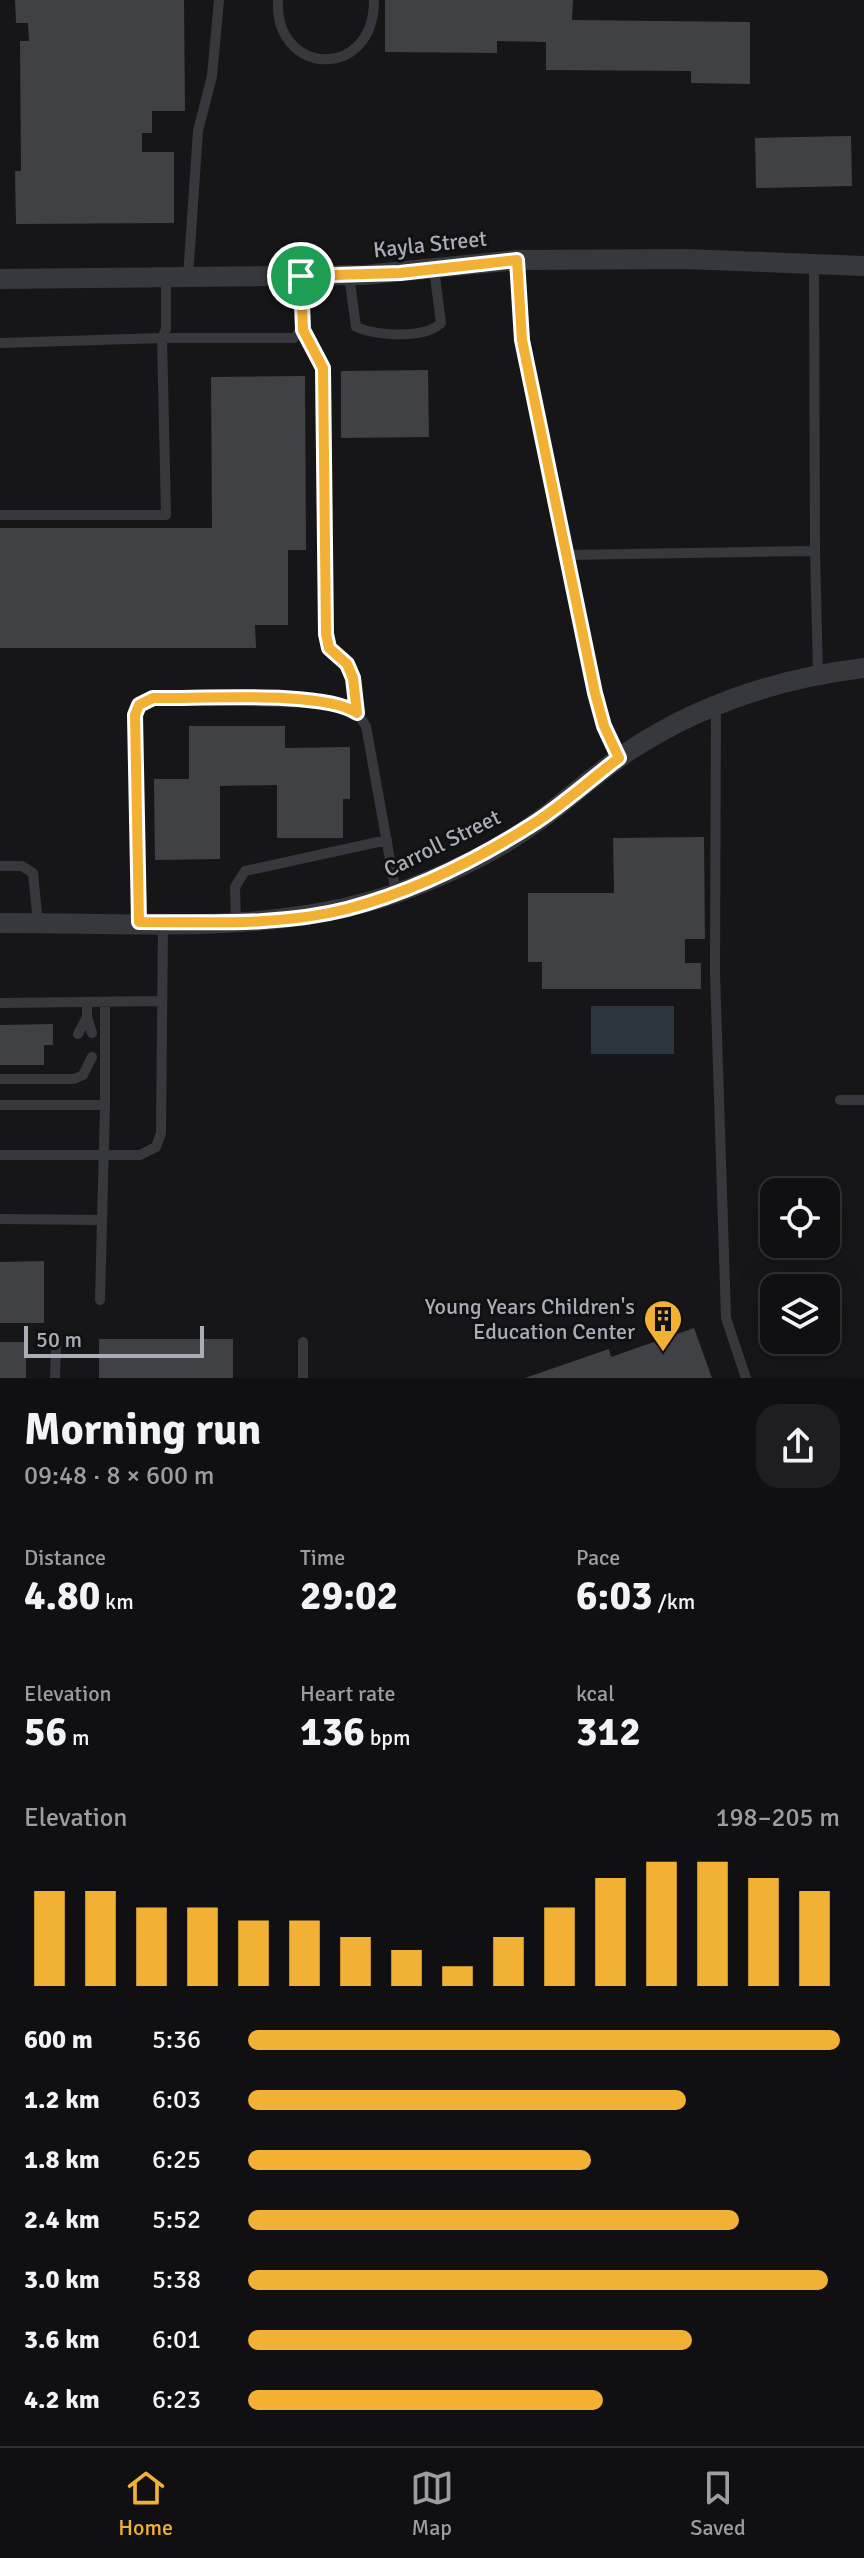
<!DOCTYPE html>
<meta charset="utf-8">
<style>
:root{--surface:#101012;--page:#1e1e20;--text:#f1f3f6;--muted:#9c9d9f;--line:#303032;--accent:#f2b134}
body{margin:0;font-family:Signika,sans-serif;background:var(--page);color:var(--text);height:100vh;display:flex;flex-direction:column;font-size:30px;white-space:nowrap}
*{box-sizing:border-box;margin:0}
p{font-size:26px;color:var(--muted)}
.icon{flex:none;width:44px;height:44px;fill:none;stroke:currentColor;stroke-width:2;stroke-linecap:round;stroke-linejoin:round}
.map{position:relative;height:1378px;overflow:hidden}
.side{display:flex;flex-direction:column;background:var(--surface);flex:1}
.side>*{flex:none}
.fabs{position:absolute;left:760px;top:1178px;display:grid;gap:16px}
.fabs a{display:grid;place-items:center;width:80px;height:80px;border-radius:16px;background:var(--surface);box-shadow:0 8px 32px #0002,0 0 0 2px var(--line);font-size:40px}
.scale{position:absolute;left:24px;bottom:20px;width:180px;box-sizing:border-box;padding-left:8px;border:4px solid #a8adb8;border-top:0;font-size:22px;line-height:28px;white-space:nowrap;color:#a8adb8;-webkit-text-stroke:6px #111113;paint-order:stroke}
.pin{position:absolute;display:grid;place-items:center;width:68px;height:68px;color:#fff;margin:-34px;border:4px solid #fff;border-radius:50%;box-shadow:0 2px 8px #0007}
.round{display:grid;place-items:center;flex:none;width:84px;height:84px;border-radius:24px;background:var(--page)}
.summary{display:flex;align-items:center;justify-content:space-between;height:136px;padding:0 24px}
h1{font-size:44px;font-weight:700;line-height:60px}
.metrics{display:grid;grid-template-columns:repeat(3,1fr);gap:12px;height:136px;padding:8px 24px}
.metrics div{display:grid;align-content:center}
.metrics b{font-size:40px;font-weight:700}
.metrics small{font-size:22px;font-weight:400}
.metrics p{font-size:22px}
.chart{height:224px;padding:16px 24px}
.chart p{display:flex;justify-content:space-between}
.chart svg{width:100%;height:144px;margin-top:8px;stroke:var(--accent);stroke-width:6}
ul{padding:0 24px;list-style:none;font-size:26px}
li{display:grid;grid-template-columns:128px 96px 1fr;align-items:center;height:60px}
li i{height:20px;border-radius:10px;background:var(--accent)}
.menu{display:flex;justify-content:space-around;align-items:center;height:112px;border-top:2px solid var(--line);background:var(--surface);font-size:22px;color:var(--muted)}
.menu a{display:grid;justify-items:center;gap:4px}
.menu .current{color:var(--accent)}
.map>svg:first-child{display:block}
</style>
<div class="map">
<svg width="864" height="1378" viewBox="0 0 864 1378">
<rect width="100%" height="100%" fill="#161618"/>
<path fill="#2c353c" d="M591,1006H674V1054H591Z"/>
<path fill="#404145" d="M15,0H184L185,111H152V133H142V152H174V223L16,224L15,171H21L20,41H29L28,23H16Z
M385,0H573L572,20L750,22V84L691,83V71L546,70V42L497,41V53L385,52Z
M851,136L852,186L756,188L755,138Z
M428,370L429,437L341,438V371Z
M305,376L306,550H288V625H255L256,648H0V528H212L211,377Z
M189,726H285V748L350,747V799H343V838H277V785L220,786V859L155,860L154,779H189Z
M704,837L705,939H685V963H701V989H542V962H528V893H614L613,838Z
M53,1024V1045H44V1065H0V1025Z
M44,1261V1323H0V1262Z
M694,1328L712,1378H525L609,1349L611,1357Z
M99,1339H233V1378H99Z
M0,1342H26V1378H0Z"/>
<g fill="none" stroke-linecap="round" stroke-linejoin="round">
<path stroke="#37383d" stroke-width="10" d="M278,0C274,76 374,82 374,0
M517,260L522,340L595,693L604,726L619,758
M814,265L815,551
M349,275L356,327C377,336 425,339 441,323L434,269
M188,277L198,131L212,76L219,0
M303,330L323,368L326,634L329,648L347,664L353,678L357,713
M0,343L162,338L166,329V277
M0,515H166L162,338H294C311,323 303,297 301,276
M567,555L815,551L818,673
M716,705L715,973L726,1318L746,1378
M0,866H22L33,873L38,923
M236,921L235,887L245,871L387,840
M139,922L135,715L139,705L153,698L344,704L357,713L366,726L396,893
M87,1002V1017L92,1033
M105,1002V1105
M0,1003L162,1001
M78,1034L87,1017
M0,1079H74L83,1075L92,1057
M840,1100H864
M0,1105H105L100,1300
M0,1155H140L156,1147L161,1133L163,924
M0,1219L101,1220
M55,1378L56,1345
M303,1378V1342"/>
<path stroke="#37383d" stroke-width="20" d="M0,279L364,275L517,260L685,259L864,266
M0,923C136,922 284,938 413,887C457,870 503,847 541,819C572,796 600,770 632,749C703,703 781,678 864,668"/>
</g>
<g fill="none" stroke-linecap="round" stroke-linejoin="round">
<g stroke="#fff" stroke-width="16">
<path id="route" d="M517,260L522,340L595,693L604,726L619,758C591,779 565,803 536,822C477,860 415,891 347,909C280,926 208,922 139,922L135,715L139,705L153,698C198,699 324,690 357,713L353,678L347,664L329,648L326,634L323,368L303,330L301,276L400,273Z"/>
</g>
<use href="#route" stroke="#f2b134" stroke-width="10"/>
</g>
<defs>
<g id="building-pin" transform="scale(2)"><path d="M0 17L-7.5 6A9.5 9.5 0 1 1 7.5 6Z" fill="#f2b134" stroke="#111113"/><path d="M-4-6H4V6H1V3H-1V6H-4ZM-2.5-4.3h1.7v1.8h-1.7ZM.8-4.3h1.7v1.8H.8ZM-2.5-1h1.7V.8h-1.7ZM.8-1h1.7V.8H.8Z" fill="#111"/></g>
</defs>
<g fill-rule="evenodd">
<use href="#building-pin" x="663" y="1319"/>
</g>
<g text-anchor="middle" dominant-baseline="central" stroke-width="6" stroke-linejoin="round" paint-order="stroke">
<g font-size="22" fill="#a8adb8" stroke="#111113">
<text transform="translate(430 244) rotate(-6)">Kayla Street</text>
<text transform="translate(442 843) rotate(-26)">Carroll Street</text>
</g>
<g font-size="22" fill="#a8adb8" stroke="#111113" text-anchor="end">
<text x="635" y="1306">Young Years Children's<tspan x="635" dy="25">Education Center</tspan></text>
</g>
</g>
</svg>
<div class="fabs">
<a><svg class="icon" aria-label="locate" viewBox="0 0 24 24"><circle cx="12" cy="12" r="6"/><path d="M12 2v4M12 18v4M2 12h4M18 12h4"/></svg></a>
<a><svg class="icon" aria-label="layers" viewBox="0 0 24 24"><path d="M12 4l9 5-9 5-9-5zM3 14l9 5 9-5"/></svg></a>
</div>
<div class="scale">50 m</div>
<div class="pin" style="left:301px;top:276px;background:#1e9e55"><svg class="icon" aria-label="arrive" viewBox="0 0 24 24"><path d="M6 21V4h12l-3 4 3 4H6"/></svg></div>
</div>
<section class="side">
<div class="summary"><div><h1>Morning run</h1><p>09:48 · 8 × 600 m</p></div><a class="round"><svg class="icon" aria-label="share" viewBox="0 0 24 24"><path d="M12 15V3M7 8l5-5 5 5M5 13v7h14v-7"/></svg></a></div>
<div class="metrics">
<div><p>Distance</p><b>4.80<small> km</small></b></div>
<div><p>Time</p><b>29:02</b></div>
<div><p>Pace</p><b>6:03<small> /km</small></b></div>
</div>
<div class="metrics">
<div><p>Elevation</p><b>56<small> m</small></b></div>
<div><p>Heart rate</p><b>136<small> bpm</small></b></div>
<div><p>kcal</p><b>312</b></div>
</div>
<div class="chart"><p><span>Elevation</span>198–205 m</p>
<svg viewBox="0 0 160 44" preserveAspectRatio="none"><path d="M5 44V15M15 44V15M25 44V20M35 44V20M45 44V24M55 44V24M65 44V29M75 44V33M85 44V38M95 44V29M105 44V20M115 44V11M125 44V6M135 44V6M145 44V11M155 44V15"/></svg>
</div>
<ul>
<li><b>600 m</b>5:36<i style="width:100%"></i></li>
<li><b>1.2 km</b>6:03<i style="width:74%"></i></li>
<li><b>1.8 km</b>6:25<i style="width:58%"></i></li>
<li><b>2.4 km</b>5:52<i style="width:83%"></i></li>
<li><b>3.0 km</b>5:38<i style="width:98%"></i></li>
<li><b>3.6 km</b>6:01<i style="width:75%"></i></li>
<li><b>4.2 km</b>6:23<i style="width:60%"></i></li>
</ul>
</section>
<nav class="menu">
<a class="current"><svg class="icon" aria-label="home" viewBox="0 0 24 24"><path d="M3 11l9-7 9 7M6 9v11h12V9"/></svg>Home</a>
<a><svg class="icon" aria-label="map" viewBox="0 0 24 24"><path d="M3 6l6-2 6 2 6-2v14l-6 2-6-2-6 2zM9 4v14M15 6v14"/></svg>Map</a>
<a><svg class="icon" aria-label="saved" viewBox="0 0 24 24"><path d="M7 4h10v16l-5-4-5 4z"/></svg>Saved</a>
</nav>
